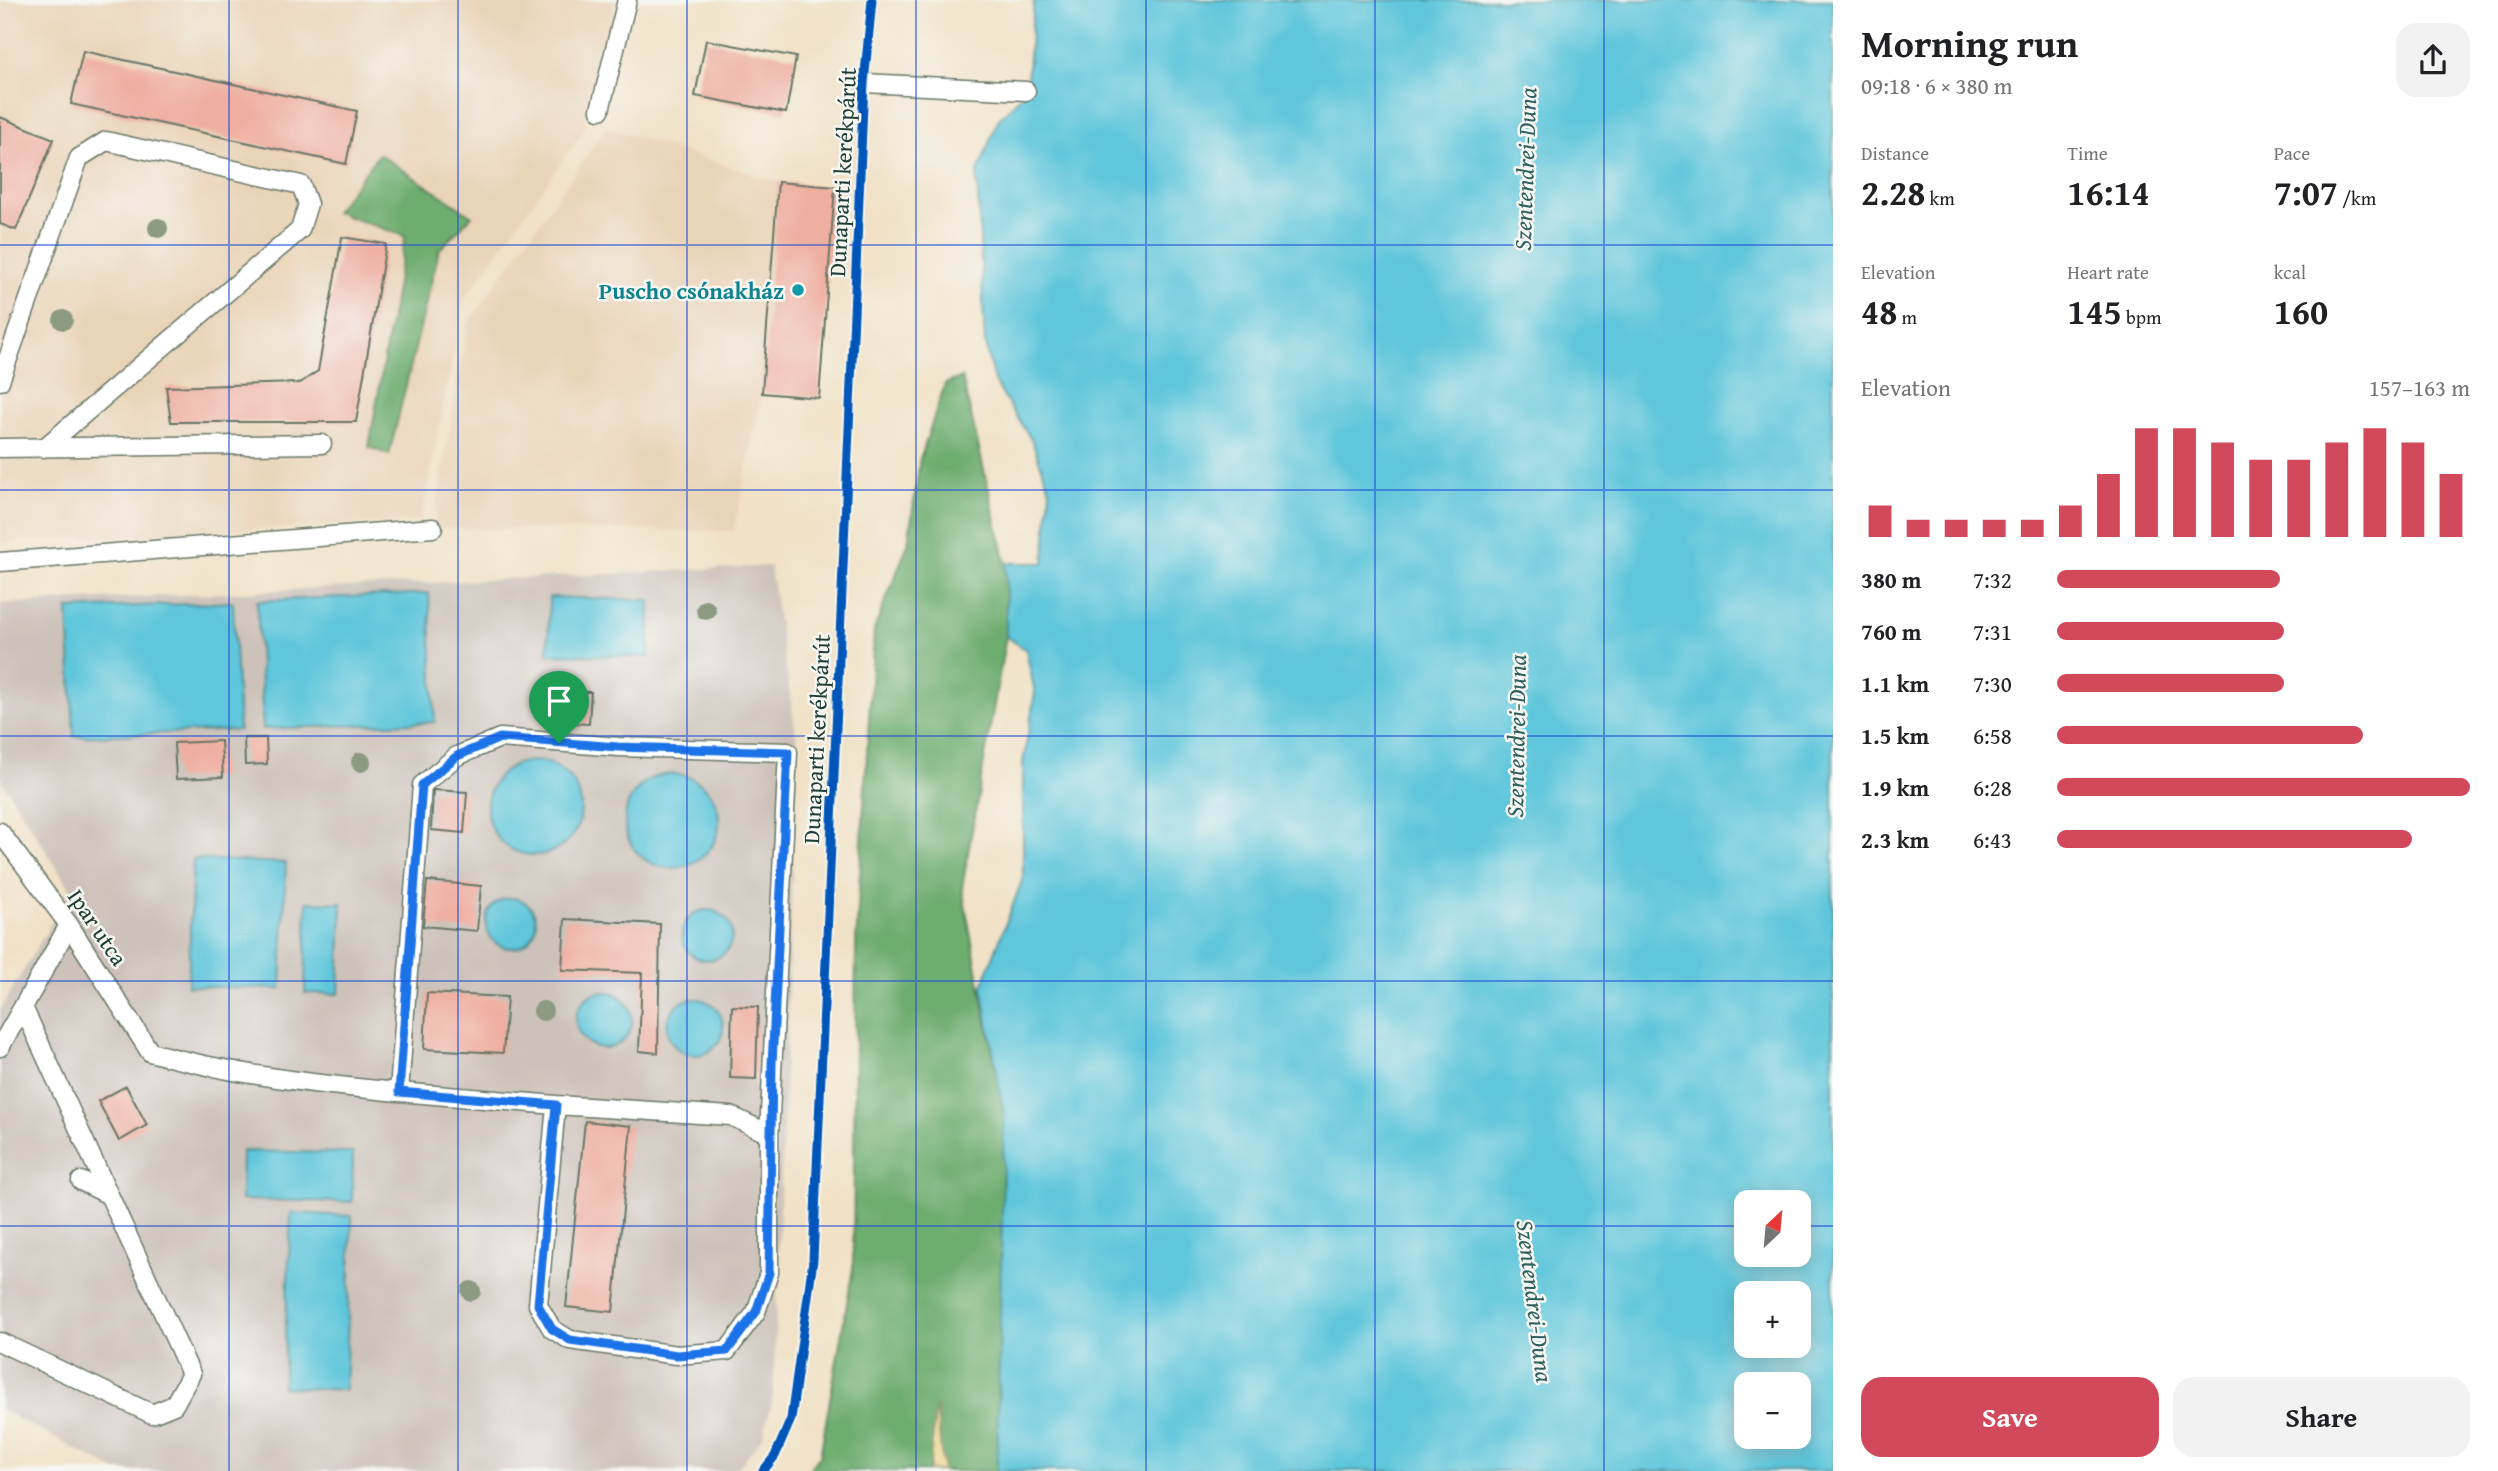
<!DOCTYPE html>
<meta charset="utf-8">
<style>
:root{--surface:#fff;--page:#f2f2f2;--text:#202124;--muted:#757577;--accent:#d1495b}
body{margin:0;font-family:"Gentium Book Plus",serif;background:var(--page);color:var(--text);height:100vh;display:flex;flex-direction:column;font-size:26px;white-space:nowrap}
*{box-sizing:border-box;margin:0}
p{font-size:23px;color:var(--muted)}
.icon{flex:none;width:38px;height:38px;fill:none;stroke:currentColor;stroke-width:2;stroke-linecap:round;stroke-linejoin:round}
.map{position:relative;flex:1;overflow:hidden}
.panel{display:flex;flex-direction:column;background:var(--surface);width:665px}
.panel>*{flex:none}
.needle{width:46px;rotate:26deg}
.tools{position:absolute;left:1734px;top:1190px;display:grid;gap:14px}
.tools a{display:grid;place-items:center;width:77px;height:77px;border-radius:14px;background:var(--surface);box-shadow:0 4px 18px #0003;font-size:35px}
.pin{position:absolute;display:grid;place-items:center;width:60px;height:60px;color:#fff;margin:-72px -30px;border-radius:50% 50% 50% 0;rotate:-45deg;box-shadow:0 0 7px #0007}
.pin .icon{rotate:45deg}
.round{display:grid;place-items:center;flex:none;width:74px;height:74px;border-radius:21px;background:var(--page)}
.summary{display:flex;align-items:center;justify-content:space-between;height:119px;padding:0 28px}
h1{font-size:38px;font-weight:600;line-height:52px}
.metrics{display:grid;grid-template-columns:repeat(3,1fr);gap:10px;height:119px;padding:7px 28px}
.metrics div{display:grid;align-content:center}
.metrics b{font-size:35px;font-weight:600}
.metrics small{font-size:19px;font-weight:400}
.metrics p{font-size:19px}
.chart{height:196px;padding:14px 28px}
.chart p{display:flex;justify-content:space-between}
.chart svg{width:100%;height:126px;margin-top:7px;stroke:var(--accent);stroke-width:6}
.cta{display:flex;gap:14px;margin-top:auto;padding:14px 28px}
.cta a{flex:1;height:80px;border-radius:21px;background:var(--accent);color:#fff;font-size:28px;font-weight:600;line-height:80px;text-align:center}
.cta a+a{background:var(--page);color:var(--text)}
ul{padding:0 28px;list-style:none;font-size:23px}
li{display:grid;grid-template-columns:112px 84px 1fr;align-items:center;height:52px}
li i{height:18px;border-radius:9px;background:var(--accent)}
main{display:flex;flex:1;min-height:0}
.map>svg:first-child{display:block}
</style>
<main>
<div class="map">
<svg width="1833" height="1471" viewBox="0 0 1833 1471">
<rect width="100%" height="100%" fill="#f6f6f2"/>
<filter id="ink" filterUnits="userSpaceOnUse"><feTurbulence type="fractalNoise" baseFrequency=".0143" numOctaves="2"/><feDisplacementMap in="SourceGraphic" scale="14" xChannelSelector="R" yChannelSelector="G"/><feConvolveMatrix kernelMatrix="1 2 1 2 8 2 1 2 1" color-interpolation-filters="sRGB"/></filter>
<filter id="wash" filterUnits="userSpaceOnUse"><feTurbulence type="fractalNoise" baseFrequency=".00686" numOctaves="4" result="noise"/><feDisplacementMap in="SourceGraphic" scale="28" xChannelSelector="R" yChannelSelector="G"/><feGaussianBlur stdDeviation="1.57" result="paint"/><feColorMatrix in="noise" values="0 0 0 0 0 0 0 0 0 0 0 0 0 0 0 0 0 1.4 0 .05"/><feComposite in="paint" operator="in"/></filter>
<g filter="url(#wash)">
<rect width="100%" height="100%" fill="#f1e2c7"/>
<path fill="#ead4b8" d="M0,0H616L584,130L464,300L421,521L0,542Z
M607,127L778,182L762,393L734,531L433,528L467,325Z"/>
<path fill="#ccc2b9" d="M770,566L797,741L773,1397L763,1437L741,1464L729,1471H116L0,1409V1010L71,890L0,778V604Z"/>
<path fill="#6ead6f" stroke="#467552" stroke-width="2" d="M379,154L472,216L439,250L389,455L369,447L405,236L335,212Z
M962,377L1006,563V636L962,888L1004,1114L997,1471H808L820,1456L853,1269L856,943L874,630L908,544L920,459L945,384Z"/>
<path fill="#eeda9e" stroke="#868c69" stroke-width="2" d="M936,1404L943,1471H929Z"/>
<path fill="#5ec6db" stroke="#3e8288" stroke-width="2" fill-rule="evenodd" d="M1034,0H1833V1471H997L1004,1114L982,986L1023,878V763L1035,693L1026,650L1006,636V563H1044L1050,490L1032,441L994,381L985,343L977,175L998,120L1026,91ZM1746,1202H1799V1255H1746ZM1746,1293H1799V1346H1746ZM1746,1384H1799V1437H1746Z
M429,593L435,722L263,729L257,601Z
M549,597L650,600L649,657L548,654Z
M233,602L239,730L74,737L68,609Z
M487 808a47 47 0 1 1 94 0a47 47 0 1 1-94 0Z
M625 821a47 47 0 1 1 94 0a47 47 0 1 1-94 0Z
M193,859L286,863L281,989L188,986Z
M486 923a25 25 0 1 1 50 0a25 25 0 1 1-50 0Z
M307,902L342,903L339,994L305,993Z
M682 935a25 25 0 1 1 50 0a25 25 0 1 1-50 0Z
M576 1020a28 28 0 1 1 56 0a28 28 0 1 1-56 0Z
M667 1027a28 28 0 1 1 56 0a28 28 0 1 1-56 0Z
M242,1151L353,1153L352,1202L241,1200Z
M291,1213L352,1216L345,1390L283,1387Z"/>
<g id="blocks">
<path fill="#efafa0" d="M706,40L796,57L786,113L695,96Z
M83,51L357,111L346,164L71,104Z
M0,117L54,139L16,230L0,224Z
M778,182L835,187L819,398L762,393Z
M342,237L386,244L356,422H171L166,387L300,383L318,371Z
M556,691L591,692L589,724L554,722Z
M244,738H266L267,764L245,765Z
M221,741L223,777L176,779L174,743Z
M433,790L467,792L464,833L431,830Z
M427,881L481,886L477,931L423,926Z
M565,919L660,924L658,1053L639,1051L642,973L562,970Z
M427,993L507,997L503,1053L424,1049Z
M732,1006L758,1007L756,1079L730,1078Z
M126,1086L147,1125L119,1141L98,1101Z
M585,1121L631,1126L613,1312L566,1307Z"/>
</g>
</g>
<g filter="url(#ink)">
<use href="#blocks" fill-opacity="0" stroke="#687767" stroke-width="2"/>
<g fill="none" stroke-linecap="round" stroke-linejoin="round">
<g stroke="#687767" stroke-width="21">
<path id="service" d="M864,83L1026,91
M600,110L627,0
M0,381L79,158L106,141L301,185L308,204L300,230L44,448
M0,448L322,444
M0,562L433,528
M0,832L69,925L150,1052C234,1075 313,1084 399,1092
M0,1047L23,1007
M556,1105L731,1116L769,1134V1273L756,1312L727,1351L677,1355L570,1340L552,1329L538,1305L556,1105L399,1092L422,785L457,756L500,738L619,747L788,752L769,1134
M81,1181L109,1195
M0,1342L152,1414L174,1405L191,1374L23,1007L69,925"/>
</g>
<use href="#service" stroke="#fff" stroke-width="18"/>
<g stroke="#f6f6f2" stroke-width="13">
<path id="cycleway" d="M763,1471L775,1456L791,1419L813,1260L864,83L872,0"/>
</g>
<use href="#cycleway" stroke="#0057b8" stroke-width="9"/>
</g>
<g fill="#8c9a81">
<circle cx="158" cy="228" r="10"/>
<circle cx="63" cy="320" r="10"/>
<circle cx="706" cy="610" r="10"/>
<circle cx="361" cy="762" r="10"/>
<circle cx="543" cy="1011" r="10"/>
<circle cx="471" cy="1291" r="10"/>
</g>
</g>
<g fill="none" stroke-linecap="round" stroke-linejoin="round" filter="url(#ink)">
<g stroke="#fff" stroke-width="14">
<path id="route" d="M500,738L618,747L788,752L772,1064L769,1273L756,1312L727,1351L677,1355L570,1340L552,1329L538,1305L556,1105L399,1092L422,785L457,756Z"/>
</g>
<use href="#route" stroke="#1a73e8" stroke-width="9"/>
</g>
<path fill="none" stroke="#1d4ed8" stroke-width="2" stroke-opacity="0.55" d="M229,0V1471M458,0V1471M687,0V1471M916,0V1471M1146,0V1471M1375,0V1471M1604,0V1471M0,245H1833M0,490H1833M0,736H1833M0,981H1833M0,1226H1746M1799,1226H1833"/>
<circle fill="#0f9aa8" stroke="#f6f6f2" stroke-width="2.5" cx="798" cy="290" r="7"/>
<g text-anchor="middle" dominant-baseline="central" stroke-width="5" stroke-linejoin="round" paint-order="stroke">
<g font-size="23" fill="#1f3d34" stroke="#f6f6f2">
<text transform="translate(842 172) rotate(-87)">Dunaparti kerékpárút</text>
<text transform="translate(816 739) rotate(-87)">Dunaparti kerékpárút</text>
<text transform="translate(98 927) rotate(56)">Ipar utca</text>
</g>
<g font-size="23" font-weight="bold" fill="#0d838f" stroke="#f6f6f2" text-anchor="end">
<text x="784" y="290">Puscho csónakház</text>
</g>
<g font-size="24" font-style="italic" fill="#2f5f5e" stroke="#f6f6f2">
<text transform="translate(1525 169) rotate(-88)">Szentendrei-Duna</text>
<text transform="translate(1516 736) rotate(-89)">Szentendrei-Duna</text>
<text transform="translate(1535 1301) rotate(83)">Szentendrei-Duna</text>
</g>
</g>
</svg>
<div class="tools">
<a><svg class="needle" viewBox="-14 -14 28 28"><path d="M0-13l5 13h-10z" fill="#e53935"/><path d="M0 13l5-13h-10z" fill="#757577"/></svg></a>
<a>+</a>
<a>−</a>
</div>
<div class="pin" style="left:559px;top:743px;background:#1e9e55"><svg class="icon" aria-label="arrive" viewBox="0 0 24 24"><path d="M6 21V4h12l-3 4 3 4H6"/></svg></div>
</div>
<section class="panel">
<div class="summary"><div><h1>Morning run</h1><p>09:18 · 6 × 380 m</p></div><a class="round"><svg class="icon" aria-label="share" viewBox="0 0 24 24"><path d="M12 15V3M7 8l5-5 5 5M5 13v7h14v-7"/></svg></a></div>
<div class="metrics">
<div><p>Distance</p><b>2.28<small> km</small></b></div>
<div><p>Time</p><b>16:14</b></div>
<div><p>Pace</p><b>7:07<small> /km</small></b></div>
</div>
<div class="metrics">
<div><p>Elevation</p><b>48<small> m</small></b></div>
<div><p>Heart rate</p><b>145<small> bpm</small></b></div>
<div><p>kcal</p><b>160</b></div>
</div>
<div class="chart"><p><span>Elevation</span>157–163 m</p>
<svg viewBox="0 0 160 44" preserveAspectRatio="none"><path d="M5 44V33M15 44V38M25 44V38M35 44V38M45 44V38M55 44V33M65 44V22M75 44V6M85 44V6M95 44V11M105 44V17M115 44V17M125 44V11M135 44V6M145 44V11M155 44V22"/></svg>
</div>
<ul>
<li><b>380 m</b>7:32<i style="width:54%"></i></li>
<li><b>760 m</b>7:31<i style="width:55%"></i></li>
<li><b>1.1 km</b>7:30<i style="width:55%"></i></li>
<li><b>1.5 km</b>6:58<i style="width:74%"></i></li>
<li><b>1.9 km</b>6:28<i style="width:100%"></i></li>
<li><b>2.3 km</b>6:43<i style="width:86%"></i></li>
</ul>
<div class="cta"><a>Save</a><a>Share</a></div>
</section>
</main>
